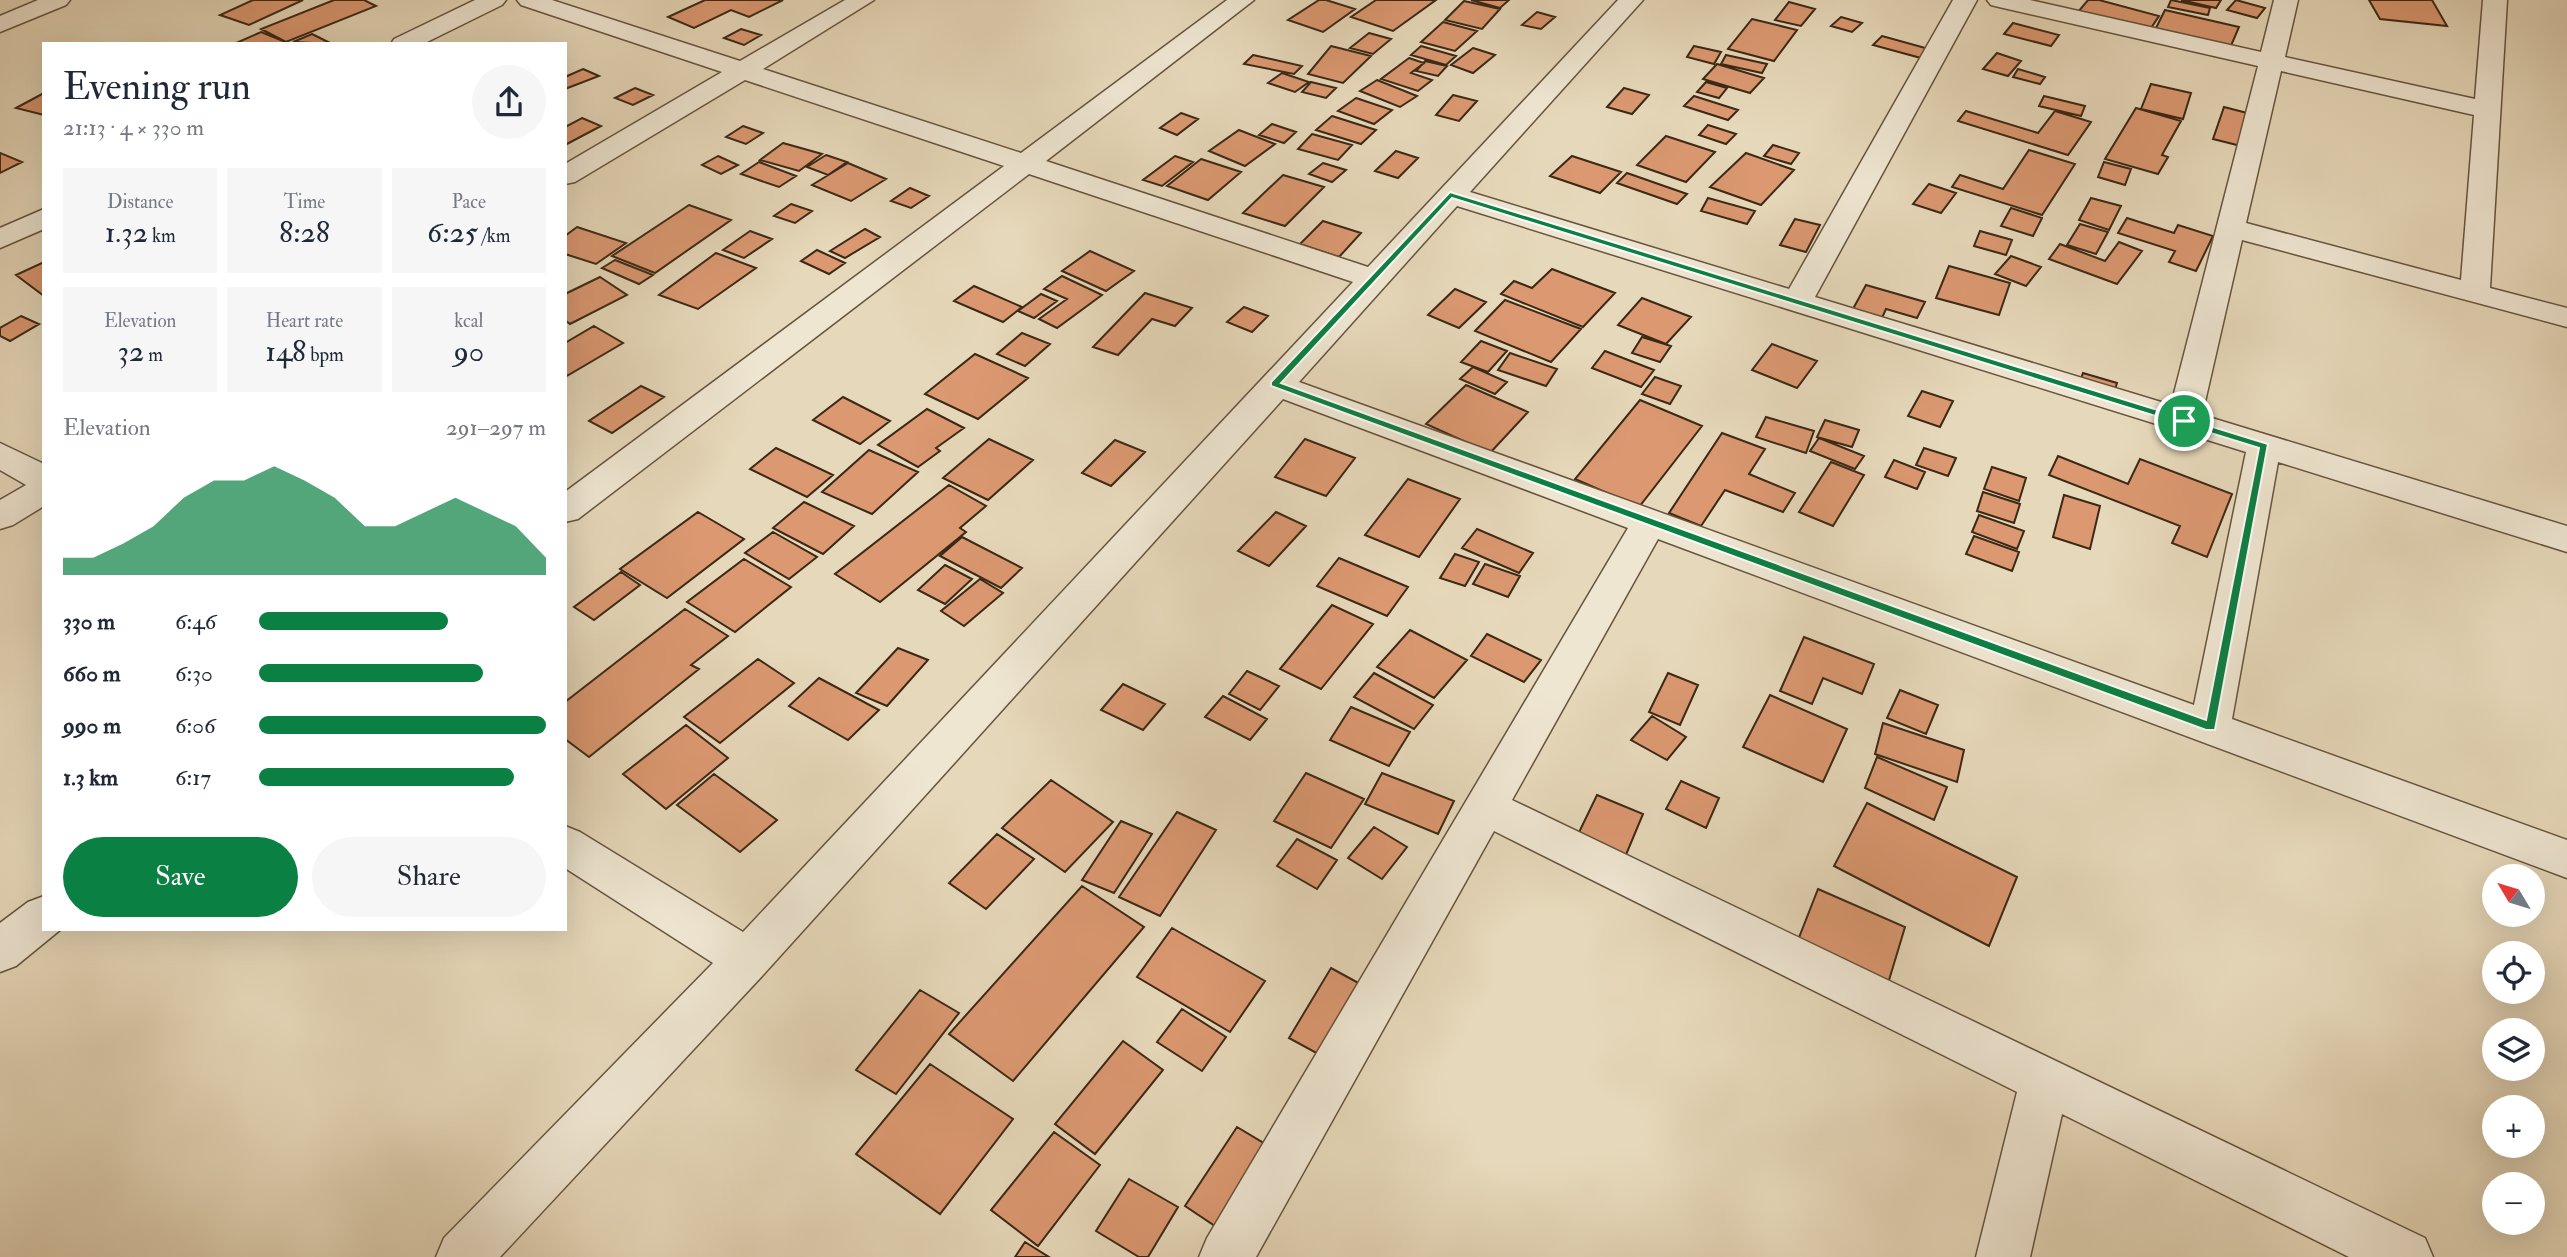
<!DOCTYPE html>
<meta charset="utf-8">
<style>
:root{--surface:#fff;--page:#f6f6f7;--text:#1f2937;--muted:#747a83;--accent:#0b8043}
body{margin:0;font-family:"IM FELL Double Pica",serif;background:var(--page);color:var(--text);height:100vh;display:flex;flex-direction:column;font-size:26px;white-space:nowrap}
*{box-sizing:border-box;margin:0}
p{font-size:23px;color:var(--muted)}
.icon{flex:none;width:38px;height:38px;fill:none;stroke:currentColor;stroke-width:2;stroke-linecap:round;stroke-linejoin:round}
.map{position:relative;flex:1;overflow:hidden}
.side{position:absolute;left:42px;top:42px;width:525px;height:889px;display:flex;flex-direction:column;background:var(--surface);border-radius:0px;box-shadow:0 7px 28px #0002}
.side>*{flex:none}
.needle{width:46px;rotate:308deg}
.tools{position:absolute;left:2482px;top:864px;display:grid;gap:14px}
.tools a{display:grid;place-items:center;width:63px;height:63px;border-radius:50%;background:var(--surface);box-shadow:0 7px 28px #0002;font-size:35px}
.pin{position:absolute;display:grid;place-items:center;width:60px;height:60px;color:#fff;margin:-30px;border:4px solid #fff;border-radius:50%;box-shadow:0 2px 7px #0007}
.round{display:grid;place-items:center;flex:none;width:74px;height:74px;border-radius:37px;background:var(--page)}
.summary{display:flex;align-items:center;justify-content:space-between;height:119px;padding:0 21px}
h1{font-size:38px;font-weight:600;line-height:52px}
.metrics{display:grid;grid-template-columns:repeat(3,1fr);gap:10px;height:119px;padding:7px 21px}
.metrics div{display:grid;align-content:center;border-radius:0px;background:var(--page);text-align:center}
.metrics b{font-size:30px;font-weight:600}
.metrics small{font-size:19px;font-weight:400}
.metrics p{font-size:19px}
.chart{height:196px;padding:14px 21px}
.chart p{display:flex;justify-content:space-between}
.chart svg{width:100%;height:126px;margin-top:7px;fill:var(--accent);opacity:.7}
.action{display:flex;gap:14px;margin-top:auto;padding:14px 21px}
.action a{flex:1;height:80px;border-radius:42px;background:var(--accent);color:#fff;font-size:28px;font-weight:600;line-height:80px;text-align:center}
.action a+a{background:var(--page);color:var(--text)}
ul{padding:0 21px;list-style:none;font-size:23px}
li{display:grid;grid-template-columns:112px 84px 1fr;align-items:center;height:52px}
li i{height:18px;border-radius:9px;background:var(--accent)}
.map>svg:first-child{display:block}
</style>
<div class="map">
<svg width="2567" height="1257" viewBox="0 0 2567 1257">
<rect width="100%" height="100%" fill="#e6d8ba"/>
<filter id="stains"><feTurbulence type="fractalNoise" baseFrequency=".00286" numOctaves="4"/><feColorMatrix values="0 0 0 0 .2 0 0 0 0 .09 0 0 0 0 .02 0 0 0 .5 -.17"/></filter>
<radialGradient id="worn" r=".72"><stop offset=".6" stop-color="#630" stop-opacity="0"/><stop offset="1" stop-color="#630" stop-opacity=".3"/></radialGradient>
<path fill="#db9871" stroke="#3b2815" stroke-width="2" d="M253,0H303L249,25L220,15Z
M334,0H364L376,6L286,42L261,29Z
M705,0H783L749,17L731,10L694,28L668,17Z
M1319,0H1326L1355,9L1323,32L1288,20Z
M1376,0H1436L1393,31L1351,17Z
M1471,0H1509L1500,8Z
M2088,0H2099L2159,16L2149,31L2078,12Z
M2171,0L2210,8L2208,15L2168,7Z
M2181,0H2221L2216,8Z
M2236,0L2265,8L2257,18L2227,10Z
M2369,0H2432L2447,26L2380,19Z
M1464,1L1500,9L1482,29L1445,20Z
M1789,2L1815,9L1801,26L1775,20Z
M2165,10L2239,27L2230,48L2155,30Z
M1537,12L1555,17L1541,29L1522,25Z
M1841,17L1862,23L1852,32L1831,26Z
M1752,19L1797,30L1774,61L1728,49Z
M1443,22L1477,31L1455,51L1421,42Z
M2013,23L2059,35L2051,46L2004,34Z
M741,29L761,35L744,45L724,38Z
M261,32L288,43L234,44Z
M1369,33L1391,39L1373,54L1350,48Z
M312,34L332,44L293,42Z
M1882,36L1929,49L1921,58L1873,45Z
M1331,46L1371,56L1343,83L1308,74Z
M1421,46L1456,56L1446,65L1411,55Z
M1694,46L1721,52L1714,64L1687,57Z
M1473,48L1495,55L1473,73L1451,65Z
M1997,53L2021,61L2008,76L1983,69Z
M1253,55L1302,66L1294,74L1244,64Z
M1726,55L1767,64L1762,73L1721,64Z
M1409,58L1424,63L1411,73L1432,80L1418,91L1381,79Z
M1425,61L1447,66L1438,76L1416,71Z
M1717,64L1764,78L1750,93L1703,79Z
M583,69L599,76L565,89V77Z
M2018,69L2045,77L2040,84L2013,77Z
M1282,73L1309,82L1295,92L1268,83Z
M1377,80L1417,96L1400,107L1360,91Z
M1311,82L1336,88L1326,98L1302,92Z
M1706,82L1727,88L1719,98L1697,92Z
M2151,84L2191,93L2183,119L2141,109Z
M635,88L653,95L633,105L615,98Z
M1624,88L1649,95L1632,114L1607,107Z
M44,93V115L16,108Z
M1453,95L1477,101L1459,121L1436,115Z
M1694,96L1738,110L1728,120L1684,106Z
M2044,96L2085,106L2081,116L2039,106Z
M1356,98L1392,110L1374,124L1338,111Z
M2224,107L2251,114L2241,146L2213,139Z
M2136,108L2181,121L2162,155L2168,157L2158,174L2105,159Z
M1966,111L2038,133L2055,111L2091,122L2068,155L1958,121Z
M1181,113L1198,119L1177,135L1160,128Z
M1332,116L1376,130L1361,144L1316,130Z
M582,118L601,126L565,145V127Z
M1272,124L1296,132L1284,143L1259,135Z
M1708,125L1736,134L1726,144L1699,135Z
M743,126L763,133L746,144L726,137Z
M1239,130L1275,144L1245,166L1209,151Z
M1312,134L1352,145L1338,160L1298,149Z
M1666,136L1715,152L1686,182L1637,165Z
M783,143L822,154L799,171L760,160Z
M1773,145L1799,153L1791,164L1764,156Z
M2029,150L2075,164L2042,215L1952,187L1960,175L2003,189Z
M1396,151L1418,158L1398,178L1375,171Z
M0,153L22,162L0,173Z
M1746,153L1794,170L1761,205L1710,187Z
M826,155L847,162L828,175L807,167Z
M718,156L738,165L721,174L702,165Z
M1175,156L1193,162L1162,186L1143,180Z
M1572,156L1621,172L1600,193L1550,176Z
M1201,159L1241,172L1208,200L1167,186Z
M759,162L796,176L779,187L741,174Z
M2104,162L2131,169L2125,185L2098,177Z
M848,163L886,179L851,201L812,185Z
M1323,163L1346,170L1332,182L1309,174Z
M1627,173L1687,194L1677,204L1617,183Z
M1283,175L1324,187L1285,226L1243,213Z
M1929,184L1956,193L1941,213L1913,204Z
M910,188L929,196L911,208L891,201Z
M1708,198L1755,211L1747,224L1701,211Z
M2091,198L2121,206L2109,230L2079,220Z
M791,204L812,211L795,223L774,216Z
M689,205L731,220L655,273L612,256Z
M2011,208L2042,218L2033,236L2001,226Z
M2127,218L2174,233L2178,225L2213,236L2196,271L2169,262L2175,251L2118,233Z
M1795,219L1820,225L1806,252L1780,245Z
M1323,221L1361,233L1339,257L1300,244Z
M2080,224L2108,232L2096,254L2067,245Z
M577,227L626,243L596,264L565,254V236Z
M865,229L880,237L845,258L830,251Z
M750,231L772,239L744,258L723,250Z
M1980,231L2012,240L2006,255L1974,246Z
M2119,242L2142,251L2117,284L2049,259L2060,244L2105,261Z
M817,250L845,263L829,274L801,261Z
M1090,251L1134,271L1106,291L1062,271Z
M716,253L756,268L698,309L659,295Z
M2011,256L2041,267L2026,286L1995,274Z
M615,260L653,275L639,284L602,268Z
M44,262V296L16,275Z
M1949,266L2010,283L1999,315L1936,298Z
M1552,269L1615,293L1583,327L1501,294L1514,281L1532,288Z
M1062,276L1102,295L1057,328L1039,319L1067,299L1044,289Z
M600,277L627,295L570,324L565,320V294Z
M1866,285L1925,302L1917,318L1886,309L1877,329L1847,320Z
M974,286L1022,307L1003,322L954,301Z
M1455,289L1486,302L1459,328L1428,315Z
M1145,293L1192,308L1175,326L1152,319L1118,355L1093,347Z
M1041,294L1057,301L1034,318L1018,311Z
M1642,298L1691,317L1666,344L1618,325Z
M1505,300L1581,329L1551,362L1475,331Z
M1244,307L1268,316L1252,332L1227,322Z
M21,316L39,324L10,341L0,336V328Z
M594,326L623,343L565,377V343Z
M1022,333L1050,344L1025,366L997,354Z
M1642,337L1671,346L1660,362L1632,353Z
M1481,341L1507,351L1488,372L1461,362Z
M1772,344L1817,361L1797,388L1752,370Z
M1605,351L1654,370L1641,387L1592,368Z
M1510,353L1557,369L1546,386L1498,370Z
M975,354L1028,378L978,419L925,394Z
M1473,367L1507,382L1495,394L1460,379Z
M2083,373L2117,383L2112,400L2077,390Z
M1655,377L1681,386L1670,404L1642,394Z
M1466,385L1528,412L1490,453L1426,424Z
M641,386L664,397L612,433L589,421Z
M1922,391L1953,401L1940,427L1908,416Z
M843,397L890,421L860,444L813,420Z
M1640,400L1702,426L1639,507L1575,479Z
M927,409L964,428L936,448L940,451L918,467L878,445Z
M1766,417L1814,431L1806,453L1756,437Z
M1825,420L1859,430L1852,447L1817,437Z
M1722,433L1765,449L1749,474L1795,493L1783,512L1725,490L1701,526L1669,513Z
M1819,438L1864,456L1855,469L1810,451Z
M989,439L1033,460L988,500L943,478Z
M1305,439L1355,458L1326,496L1275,477Z
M1115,440L1145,452L1111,486L1082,473Z
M776,448L833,475L807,497L750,469Z
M1924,448L1956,458L1948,476L1916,465Z
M869,450L918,472L872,514L822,492Z
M2058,456L2128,484L2140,459L2232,494L2207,557L2172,543L2180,526L2049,475Z
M1894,460L1925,472L1917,489L1885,477Z
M1831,462L1864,475L1833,526L1799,512Z
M1992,467L2026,478L2019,501L1984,489Z
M1408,479L1460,499L1419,557L1365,535Z
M949,485L986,506L960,528L966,532L880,602L835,574Z
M1983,492L2020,504L2014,523L1977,511Z
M2064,495L2100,506L2090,549L2053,537Z
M804,502L854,526L823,554L773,528Z
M698,512L744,539L667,598L620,569Z
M1276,512L1306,526L1269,566L1238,551Z
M1979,515L2024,531L2017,549L1972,532Z
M1477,529L1533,553L1519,573L1462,548Z
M773,532L817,557L789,579L745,553Z
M1974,536L2019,552L2012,571L1966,554Z
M962,537L1022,568L1001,588L940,556Z
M1455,554L1479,562L1465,586L1440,578Z
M1339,558L1408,587L1387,616L1317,586Z
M744,559L791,587L735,632L687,602Z
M1485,564L1520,576L1508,597L1473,584Z
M945,565L972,579L945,604L918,590Z
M621,572L640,585L594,620L574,607Z
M980,579L1003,593L964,626L941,611Z
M1332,605L1373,624L1321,689L1280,669Z
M685,609L728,636L691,665L699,669L589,757L565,739V702Z
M1410,630L1467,660L1434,698L1377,667Z
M1487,634L1541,660L1524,682L1471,656Z
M1804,637L1874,664L1862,694L1823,678L1812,704L1780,691Z
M898,648L928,660L887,706L856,693Z
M758,659L794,683L720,743L684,717Z
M1247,671L1279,686L1260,710L1229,694Z
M1374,673L1433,705L1414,729L1354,697Z
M1668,673L1698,685L1680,725L1649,712Z
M819,678L879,710L848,740L789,706Z
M1123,684L1165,704L1143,730L1101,710Z
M1900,690L1938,705L1926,734L1887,718Z
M1770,695L1847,729L1823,782L1743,747Z
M1223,696L1267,719L1250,740L1205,717Z
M1351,707L1410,732L1389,766L1330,740Z
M1652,716L1686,737L1667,760L1631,740Z
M1883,723L1964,750L1957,782L1875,754Z
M686,725L728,758L666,809L623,774Z
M1877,757L1947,787L1934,820L1865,788Z
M1306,773L1364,799L1331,848L1274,821Z
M1382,773L1454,801L1438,834L1365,804Z
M714,774L777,820L740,852L677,805Z
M1051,780L1113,822L1065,872L1002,828Z
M1681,781L1719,798L1706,828L1666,809Z
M1597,795L1643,814L1618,874L1569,853Z
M1867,803L2017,877L1989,946L1834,866Z
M1177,812L1216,830L1160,916L1119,897Z
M1121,821L1152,834L1114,893L1082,880Z
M1374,827L1407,847L1382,879L1348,858Z
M997,834L1034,859L986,909L949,883Z
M1297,839L1337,860L1317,889L1277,866Z
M1082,886L1144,927L1013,1081L949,1034Z
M1818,889L1905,927L1883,1000L1791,958Z
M1172,928L1265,981L1230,1032L1137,977Z
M1331,968L1373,991L1331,1061L1289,1038Z
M920,990L959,1013L896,1094L856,1070Z
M1182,1009L1226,1037L1202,1071L1157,1042Z
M1123,1041L1163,1070L1095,1154L1055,1124Z
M930,1064L1013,1119L940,1214L856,1154Z
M1237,1127L1282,1154L1230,1236L1185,1206Z
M1054,1132L1100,1165L1038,1246L991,1210Z
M1129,1179L1178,1207L1148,1257H1139L1096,1231Z
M1025,1242L1049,1257H1015Z"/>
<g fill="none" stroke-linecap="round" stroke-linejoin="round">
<g stroke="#66543e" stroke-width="3">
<path id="street" d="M38,0H70L66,5L0,32V16Z
M475,0H506L502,5L423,44H391L394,39Z
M517,0H552L740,61L845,0H874L763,69L1021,153L1227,0H1254L1046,161L1368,267L1618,0H1643L1470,192L1789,289L1953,0H1977L1815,297L2171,405L2258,66L1999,7L1991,5L1987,0H2030L2261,52L2274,0H2298L2285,57L2475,99L2483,0H2507L2490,288L2567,308V327L2242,240L2202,415L2567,526V552L2278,462L2232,719L2567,840V878L1658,539L1512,800L2425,1238L2433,1257H2349L2062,1114L2030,1257H1976L2017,1092L1494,831L1256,1257H1199L1207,1238L1628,528L1283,399L763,975L500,1257H436L444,1238L713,963L565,868V826L580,832L743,932L1353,282L1029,174L578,519L565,522V492L1004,166L745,80L575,182L565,184V164L722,72L521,5ZM2281,71L2474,115L2461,280L2246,223ZM1457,206L2246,452L2194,705L1299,382Z
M44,209V229L0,248V228Z
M0,443L44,464V506L13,525L0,529V500L26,485L0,470Z
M44,896V929L60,930L16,966L0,972V923L28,902Z"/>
</g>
<use href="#street" fill="#efe6d2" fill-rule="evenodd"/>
</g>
<path fill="#0b8043" stroke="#fff" stroke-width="2" fill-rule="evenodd" d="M1450,192L2268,444L2215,730H2206L1271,386V382ZM1452,198L2259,448L2206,720L1281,383Z"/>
<rect width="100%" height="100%" filter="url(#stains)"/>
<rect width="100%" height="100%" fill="url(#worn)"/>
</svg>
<div class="tools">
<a><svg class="needle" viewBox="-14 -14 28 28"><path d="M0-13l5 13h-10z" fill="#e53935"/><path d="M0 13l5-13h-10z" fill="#747a83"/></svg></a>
<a><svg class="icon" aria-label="locate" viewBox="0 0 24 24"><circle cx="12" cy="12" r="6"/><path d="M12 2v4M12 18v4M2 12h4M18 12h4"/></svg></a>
<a><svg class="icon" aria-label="layers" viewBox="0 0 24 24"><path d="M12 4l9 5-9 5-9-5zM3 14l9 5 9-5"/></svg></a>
<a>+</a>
<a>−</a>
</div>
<div class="pin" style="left:2184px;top:421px;background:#1e9e55"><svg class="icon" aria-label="arrive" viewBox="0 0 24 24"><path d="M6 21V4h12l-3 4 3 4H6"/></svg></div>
<section class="side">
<div class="summary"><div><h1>Evening run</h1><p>21:13 · 4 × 330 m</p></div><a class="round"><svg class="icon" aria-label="share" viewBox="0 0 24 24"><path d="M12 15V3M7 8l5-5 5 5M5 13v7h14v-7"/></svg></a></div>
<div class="metrics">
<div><p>Distance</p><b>1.32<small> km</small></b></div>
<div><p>Time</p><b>8:28</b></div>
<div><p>Pace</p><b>6:25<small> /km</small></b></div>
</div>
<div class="metrics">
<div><p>Elevation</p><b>32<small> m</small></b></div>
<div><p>Heart rate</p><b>148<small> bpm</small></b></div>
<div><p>kcal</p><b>90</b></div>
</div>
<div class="chart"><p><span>Elevation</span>291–297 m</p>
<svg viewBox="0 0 160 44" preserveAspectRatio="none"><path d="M0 44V38L10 38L20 33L30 27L40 17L50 11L60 11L70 6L80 11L90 17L100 27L110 27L120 22L130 17L140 22L150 27L160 38V44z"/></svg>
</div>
<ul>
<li><b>330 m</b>6:46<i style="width:66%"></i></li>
<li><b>660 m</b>6:30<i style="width:78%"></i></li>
<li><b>990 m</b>6:06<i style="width:100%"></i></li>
<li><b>1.3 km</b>6:17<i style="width:89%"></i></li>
</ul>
<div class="action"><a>Save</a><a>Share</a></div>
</section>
</div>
